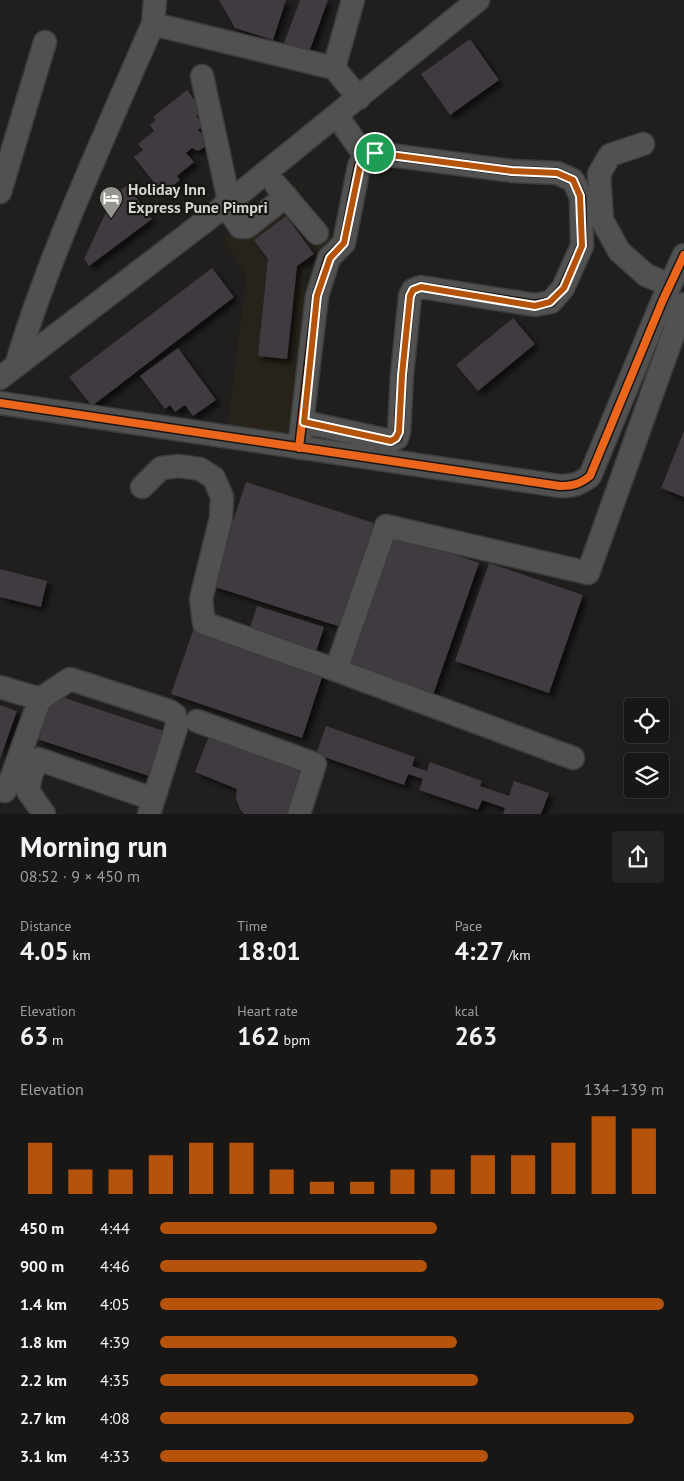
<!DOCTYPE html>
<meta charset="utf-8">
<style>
:root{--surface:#181716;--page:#252423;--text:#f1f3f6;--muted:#9f9fa1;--line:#363635;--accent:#b45309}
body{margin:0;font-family:"PT Sans",sans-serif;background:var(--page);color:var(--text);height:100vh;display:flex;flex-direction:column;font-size:19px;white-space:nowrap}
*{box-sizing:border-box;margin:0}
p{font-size:16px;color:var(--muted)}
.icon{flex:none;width:28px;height:28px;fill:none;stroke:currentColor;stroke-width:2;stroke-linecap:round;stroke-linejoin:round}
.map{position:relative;height:814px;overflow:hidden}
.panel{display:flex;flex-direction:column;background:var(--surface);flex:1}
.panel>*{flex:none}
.buttons{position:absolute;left:624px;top:698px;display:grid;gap:10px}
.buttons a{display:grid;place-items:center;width:45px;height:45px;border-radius:5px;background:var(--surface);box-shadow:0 2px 8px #0003,0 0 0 1px var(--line);font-size:25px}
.pin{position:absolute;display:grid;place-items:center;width:42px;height:42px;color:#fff;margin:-21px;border:2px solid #fff;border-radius:50%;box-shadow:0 1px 5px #0007}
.round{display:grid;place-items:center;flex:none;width:52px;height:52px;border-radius:5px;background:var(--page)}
.overview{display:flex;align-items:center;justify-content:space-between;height:85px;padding:0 20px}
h1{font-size:28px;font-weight:700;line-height:38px}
.stats{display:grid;grid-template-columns:repeat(3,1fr);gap:8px;height:85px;padding:5px 20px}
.stats div{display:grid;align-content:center}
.stats b{font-size:25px;font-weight:700}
.stats small{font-size:14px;font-weight:400}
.stats p{font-size:14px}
.chart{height:140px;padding:10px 20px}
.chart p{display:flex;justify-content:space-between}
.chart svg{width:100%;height:90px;margin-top:5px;stroke:var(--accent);stroke-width:6}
ul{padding:0 20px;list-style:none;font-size:16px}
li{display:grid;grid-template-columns:80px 60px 1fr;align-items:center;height:38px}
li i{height:12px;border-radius:6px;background:var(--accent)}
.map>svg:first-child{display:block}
</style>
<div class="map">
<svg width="684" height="814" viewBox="0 0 684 814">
<defs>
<filter id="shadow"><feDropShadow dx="4.5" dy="4.5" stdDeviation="2.5" flood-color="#0009"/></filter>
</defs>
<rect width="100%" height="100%" fill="#201f1d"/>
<path fill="#27231b" d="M294,185L336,241L307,264L292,436L227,430L247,275L223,240Z"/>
<path fill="#403b40" filter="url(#shadow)" d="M219,0H286L273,40L235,28Z
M300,0H328L308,55L283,46Z
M470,39L499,80L450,115L421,74Z
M187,90L203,111L196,116L204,126L198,130L206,138L205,147L198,151L192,148L186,153L194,162L177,176L180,180L163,194L134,157L143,150L138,144L154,131L150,125L156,120L153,117Z
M127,185L152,219L89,266L84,259L106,212L115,205L110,198Z
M286,216L314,254L297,266L287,359L258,356L268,259L254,240Z
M212,268L234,297L92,406L69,377Z
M513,318L535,344L478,391L456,365Z
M178,348L216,400L193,416L185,405L175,412L170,405L165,409L140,376Z
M684,431V497L661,488Z
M246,482L374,523L341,627L212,586Z
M390,532L479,563L433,695L344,664Z
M489,563L583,595L549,693L455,661Z
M0,569L47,581L41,607L0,597Z
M257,606L324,627L315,655L248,634Z
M194,628L324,671L302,738L171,694Z
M53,694L167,732L152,777L37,739Z
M0,705L17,711L0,759Z
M326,726L415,757L412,766L427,771L430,762L482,781L480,786L509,796L514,781L549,793L541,814H503L505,808L482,800L478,810L419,790L423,779L408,774L404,785L316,754Z
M209,736L308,775L293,814H244L240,809L236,798L237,789L195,772Z"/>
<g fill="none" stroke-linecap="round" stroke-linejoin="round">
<g stroke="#3c3c3b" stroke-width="25">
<path id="minor" d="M353,0L334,68L359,98
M153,24L334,68
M202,76L229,201
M337,116L365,156
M643,144L610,155L599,174L602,220L619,251L646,275L670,285
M276,185L317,233
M0,192L45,42
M225,204L240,227H247L286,196
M16,366C31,314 50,265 70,216C97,151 125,88 153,24L155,0
M0,378L217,212L478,0
M0,403L560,486C573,486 580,484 590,476L662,302L684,255
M299,448L317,296L329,258L344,243L359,166L365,156L375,153L512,171L557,173L573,180L581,197L582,246L563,288L551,302L535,305L421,287L413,290L410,296L402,375L399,432L397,438L391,441L304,422
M142,487L161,468L179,466L200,469L214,478L222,497L221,518L201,599L204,623L336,670
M0,687L40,699L70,679L169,711L175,715L177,725L149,814
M197,721L315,764L299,814
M573,758L336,670L386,526L588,573L684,304
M0,790L5,791L11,779L40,699
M44,814L28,791L31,775L38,759L153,799"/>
</g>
<use href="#minor" stroke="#515151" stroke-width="22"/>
<g stroke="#181613" stroke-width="11">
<path id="cycleway" d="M0,403L560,486C573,486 580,484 590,476L662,302L684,255
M299,448L317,296L329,258L344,243L359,166L365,156L375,153L512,171L557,173L573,180L581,197L582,246L563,288L551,302L535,305L421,287L413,290L410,296L402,375L399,432L397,438L391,441L304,422"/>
</g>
<use href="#cycleway" stroke="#eb651d" stroke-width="8"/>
</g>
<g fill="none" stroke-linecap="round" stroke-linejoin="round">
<g stroke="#fff" stroke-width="10">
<path id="route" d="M375,153L512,171L557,173L573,180L580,196L582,246L564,288L550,302L535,306L421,287L413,290L410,296L402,375L399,432L396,438L391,441L304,422L317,296L330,258L344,243L360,166L365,156Z"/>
</g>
<use href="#route" stroke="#b45309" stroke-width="6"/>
</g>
<defs>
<g id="hotel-pin" transform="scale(1.25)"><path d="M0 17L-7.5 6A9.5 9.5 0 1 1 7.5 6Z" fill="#969592" stroke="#181613"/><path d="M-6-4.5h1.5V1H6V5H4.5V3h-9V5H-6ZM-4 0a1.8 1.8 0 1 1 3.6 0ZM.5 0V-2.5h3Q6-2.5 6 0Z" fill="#fff"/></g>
</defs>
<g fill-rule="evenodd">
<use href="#hotel-pin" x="111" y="198"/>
</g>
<g text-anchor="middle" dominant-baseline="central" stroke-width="4.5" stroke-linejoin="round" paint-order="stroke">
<g font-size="16" font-weight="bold" fill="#d5d4d1" stroke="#181613" text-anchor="start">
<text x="128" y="189">Holiday Inn<tspan x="128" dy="18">Express Pune Pimpri</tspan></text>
</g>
</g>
</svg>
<div class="buttons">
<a><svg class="icon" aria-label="locate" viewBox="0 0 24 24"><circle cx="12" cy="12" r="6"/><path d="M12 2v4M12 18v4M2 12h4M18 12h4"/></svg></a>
<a><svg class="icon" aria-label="layers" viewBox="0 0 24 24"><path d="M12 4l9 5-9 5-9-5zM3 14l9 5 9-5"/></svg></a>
</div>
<div class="pin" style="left:375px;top:153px;background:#1e9e55"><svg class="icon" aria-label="arrive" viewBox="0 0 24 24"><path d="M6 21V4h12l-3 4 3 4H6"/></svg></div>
</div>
<section class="panel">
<div class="overview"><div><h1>Morning run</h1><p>08:52 · 9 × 450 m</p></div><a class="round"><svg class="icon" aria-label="share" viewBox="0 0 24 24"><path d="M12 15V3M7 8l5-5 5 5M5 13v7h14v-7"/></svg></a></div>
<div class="stats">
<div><p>Distance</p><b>4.05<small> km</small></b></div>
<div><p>Time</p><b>18:01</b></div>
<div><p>Pace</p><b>4:27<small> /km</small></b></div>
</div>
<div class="stats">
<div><p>Elevation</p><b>63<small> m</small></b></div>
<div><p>Heart rate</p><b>162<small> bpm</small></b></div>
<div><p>kcal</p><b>263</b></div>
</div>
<div class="chart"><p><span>Elevation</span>134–139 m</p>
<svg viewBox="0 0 160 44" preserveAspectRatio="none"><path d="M5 44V19M15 44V32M25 44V32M35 44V25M45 44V19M55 44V19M65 44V32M75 44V38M85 44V38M95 44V32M105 44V32M115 44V25M125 44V25M135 44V19M145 44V6M155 44V12"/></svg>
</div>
<ul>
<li><b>450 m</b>4:44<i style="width:55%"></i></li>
<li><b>900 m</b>4:46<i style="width:53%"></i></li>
<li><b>1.4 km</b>4:05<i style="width:100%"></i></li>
<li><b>1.8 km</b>4:39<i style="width:59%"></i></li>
<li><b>2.2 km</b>4:35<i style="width:63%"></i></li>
<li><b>2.7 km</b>4:08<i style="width:94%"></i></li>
<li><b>3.1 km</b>4:33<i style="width:65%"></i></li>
</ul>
</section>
